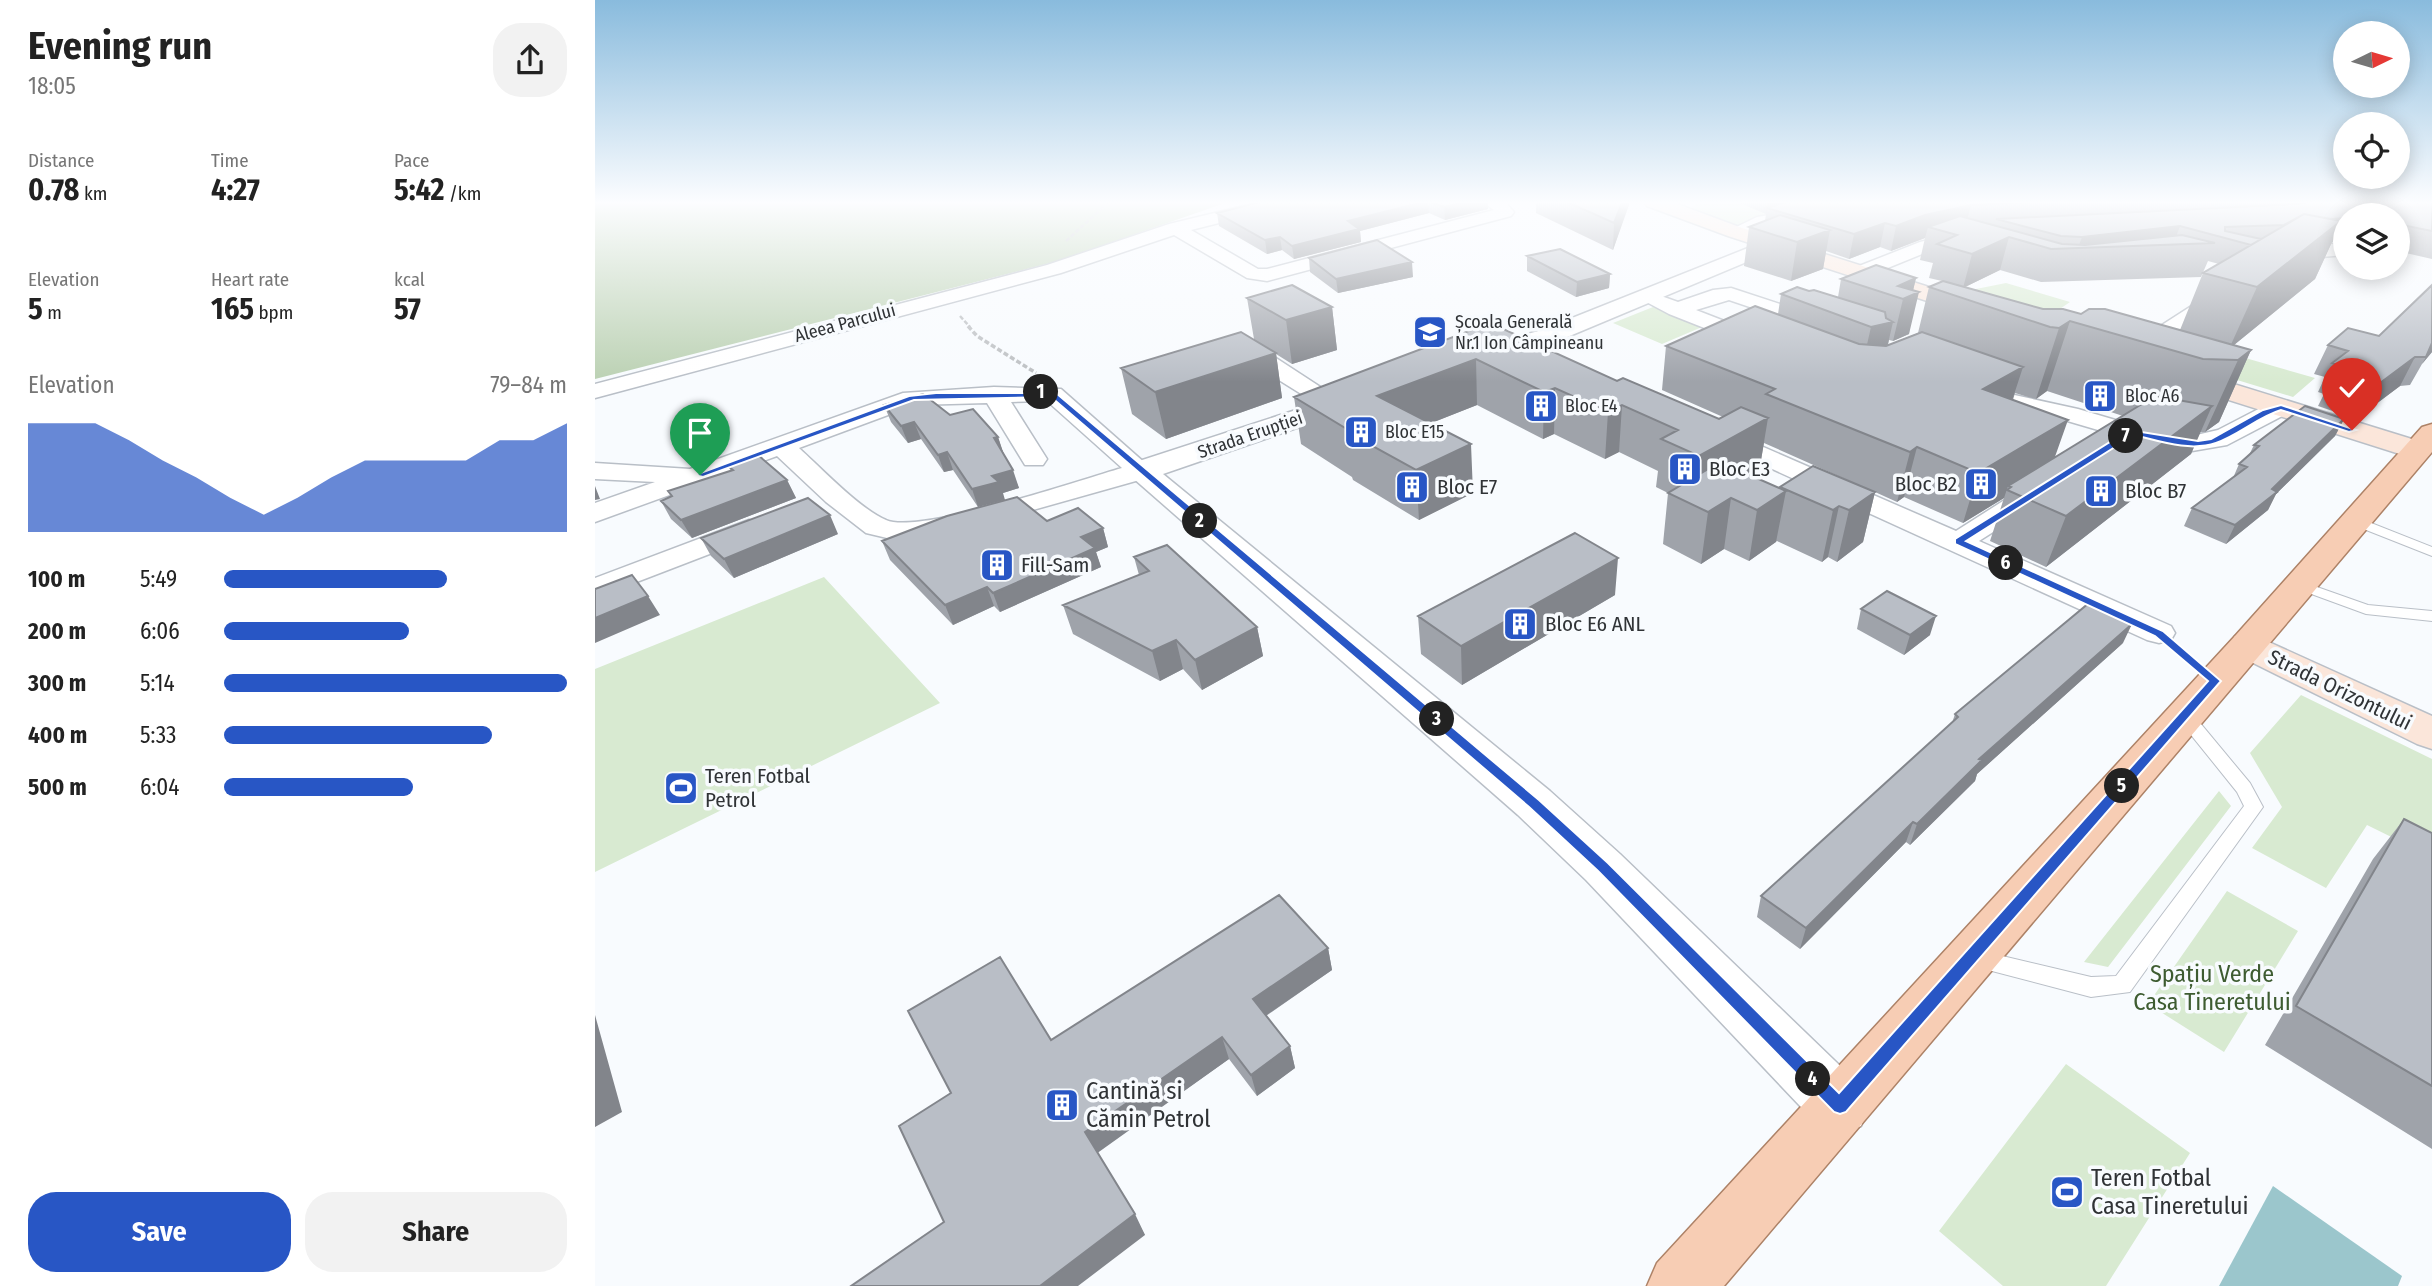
<!DOCTYPE html>
<meta charset="utf-8">
<style>
:root{--surface:#fff;--page:#f2f2f2;--text:#222;--muted:#767676;--accent:#2856c5}
body{margin:0;font-family:"Fira Sans Condensed",sans-serif;background:var(--page);color:var(--text);height:100vh;display:flex;flex-direction:column;font-size:26px;white-space:nowrap}
*{box-sizing:border-box;margin:0}
p{font-size:23px;color:var(--muted)}
.icon{flex:none;width:38px;height:38px;fill:none;stroke:currentColor;stroke-width:2;stroke-linecap:round;stroke-linejoin:round}
.map{position:relative;flex:1;overflow:hidden}
.drawer{display:flex;flex-direction:column;background:var(--surface);width:595px}
.drawer>*{flex:none}
.needle{width:46px;rotate:85deg}
.buttons{position:absolute;left:1738px;top:21px;display:grid;gap:14px}
.buttons a{display:grid;place-items:center;width:77px;height:77px;border-radius:50%;background:var(--surface);box-shadow:0 4px 18px #0003;font-size:35px}
.pin{position:absolute;display:grid;place-items:center;width:60px;height:60px;color:#fff;margin:-72px -30px;border-radius:50% 50% 50% 0;rotate:-45deg;box-shadow:0 0 7px #0007}
.pin .icon{rotate:45deg}
.km{position:absolute;width:35px;height:35px;margin:-18px;border-radius:50%;background:#222;color:#fff;font-size:19px;line-height:35px;text-align:center}
.round{display:grid;place-items:center;flex:none;width:74px;height:74px;border-radius:28px;background:var(--page)}
.head{display:flex;align-items:center;justify-content:space-between;height:119px;padding:0 28px}
h1{font-size:38px;font-weight:700;line-height:52px}
.figures{display:grid;grid-template-columns:repeat(3,1fr);gap:10px;height:119px;padding:7px 28px}
.figures div{display:grid;align-content:center}
.figures b{font-size:30px;font-weight:700}
.figures small{font-size:19px;font-weight:400}
.figures p{font-size:19px}
.chart{height:196px;padding:14px 28px}
.chart p{display:flex;justify-content:space-between}
.chart svg{width:100%;height:126px;margin-top:7px;fill:var(--accent);opacity:.7}
.button{display:flex;gap:14px;margin-top:auto;padding:14px 28px}
.button a{flex:1;height:80px;border-radius:28px;background:var(--accent);color:#fff;font-size:28px;font-weight:700;line-height:80px;text-align:center}
.button a+a{background:var(--page);color:var(--text)}
ul{padding:0 28px;list-style:none;font-size:23px}
li{display:grid;grid-template-columns:112px 84px 1fr;align-items:center;height:52px}
li i{height:18px;border-radius:9px;background:var(--accent)}
main{display:flex;flex:1;min-height:0}
.map>svg:first-child{display:block}
</style>
<main>
<section class="drawer">
<div class="head"><div><h1>Evening run</h1><p>18:05</p></div><a class="round"><svg class="icon" aria-label="share" viewBox="0 0 24 24"><path d="M12 15V3M7 8l5-5 5 5M5 13v7h14v-7"/></svg></a></div>
<div class="figures">
<div><p>Distance</p><b>0.78<small> km</small></b></div>
<div><p>Time</p><b>4:27</b></div>
<div><p>Pace</p><b>5:42<small> /km</small></b></div>
</div>
<div class="figures">
<div><p>Elevation</p><b>5<small> m</small></b></div>
<div><p>Heart rate</p><b>165<small> bpm</small></b></div>
<div><p>kcal</p><b>57</b></div>
</div>
<div class="chart"><p><span>Elevation</span>79–84 m</p>
<svg viewBox="0 0 160 44" preserveAspectRatio="none"><path d="M0 44V6L10 6L20 6L30 12L40 19L50 25L60 32L70 38L80 32L90 25L100 19L110 19L120 19L130 19L140 12L150 12L160 6V44z"/></svg>
</div>
<ul>
<li><b>100 m</b>5:49<i style="width:65%"></i></li>
<li><b>200 m</b>6:06<i style="width:54%"></i></li>
<li><b>300 m</b>5:14<i style="width:100%"></i></li>
<li><b>400 m</b>5:33<i style="width:78%"></i></li>
<li><b>500 m</b>6:04<i style="width:55%"></i></li>
</ul>
<div class="button"><a>Save</a><a>Share</a></div>
</section>
<div class="map">
<svg width="1837" height="1286" viewBox="0 0 1837 1286">
<rect width="100%" height="100%" fill="#f8fbfe"/>
<path fill="#d8ead1" d="M1113,202H1197L1217,211L1140,228L1097,210V206Z
M1411,283L1475,302L1456,315L1371,291Z
M1058,307L1107,327L1067,344L1018,323Z
M1574,336L1720,378L1698,397L1550,352Z
M229,577L345,703L0,872V669Z
M1706,695L1837,759V857L1772,825L1731,888L1657,848L1687,807L1655,753Z
M1624,791L1636,806L1513,967L1489,962Z
M1632,891L1703,931L1629,1052L1553,1004Z
M1471,1064L1595,1153L1511,1286H1408L1344,1231Z"/>
<path fill="#bbd1b3" d="M0,202H633L463,261L0,379Z"/>
<path fill="#9bc6cc" d="M1678,1186L1807,1276L1803,1286H1624Z"/>
<g fill="none" stroke-linecap="round" stroke-linejoin="round">
<g stroke="#b9bfc7" stroke-width="2">
<path id="service" d="M1761,517L1837,547V556L1756,524L1754,521L1756,518Z
M1705,581L1773,605L1837,611V621L1771,614L1700,588L1698,585Z
M1590,710L1596,712L1655,783L1668,807L1535,992L1496,997L1374,965L1371,959L1374,953L1382,950L1496,977L1521,976L1649,806L1642,792L1584,720L1581,716L1584,712Z"/>
</g>
<g stroke="#b9bfc7" stroke-width="3">
<path id="minor" d="M665,202H694L692,206L596,230L663,269H672L899,210L888,202H910L919,212L916,216L672,281L652,278L579,235L466,273L0,398V384L452,265L574,224Z
M1212,209L1218,210L1221,214L1218,218L1172,226L1140,237L1131,232L1162,217Z
M1369,231L1375,232L1378,236L1375,240L1337,250L1273,276L1266,278L1256,272L1259,268L1325,242Z
M1750,243V255L1690,260L1681,254L1690,248Z
M1629,285L1639,291L1636,295L1544,357L1536,359L1525,352Z
M1136,288L1234,320L1237,325L1226,331L1134,300L1101,310L1168,336L1171,341L1160,348L1074,314L1042,297L1052,291L1083,302L1118,290Z
M660,356L681,358L753,405L750,410H732L668,370L641,376L630,369L633,364Z
M399,387L466,389L559,471L555,477L367,530L309,542L271,533L231,502L182,456L0,522V503L60,482L0,479V463L95,469L308,393ZM452,401L527,468C485,480 324,535 291,520C265,509 226,468 204,448L320,405L392,403L430,465H448L452,459L416,402Z
M1401,391L1483,409L1561,432L1597,436L1623,430L1677,402H1695L1698,407L1695,412L1632,445L1597,451L1561,447L1469,420L1392,403L1389,398L1392,393Z
M1127,429L1361,531L1430,487H1450L1454,493L1450,499L1384,541L1576,626L1580,633L1576,640L1564,643L1552,640L1118,442L1114,437L1118,432Z
M154,520L164,523L168,529L164,535L0,598V578Z"/>
</g>
<g stroke="#b9bfc7" stroke-width="3">
<path id="tertiary" d="M1178,238L1185,240L1189,244L1185,248L965,340L886,363L877,361L873,355L877,349L947,330Z
M753,393L763,395L767,401L763,407L568,474L955,791L1025,854L1266,1086L1274,1106L1266,1126L1245,1134L1224,1126L991,880L923,815L530,471L535,464Z"/>
</g>
<g stroke="#b9bfc7" stroke-width="3">
<path id="secondary" d="M1049,202H1077L1147,228L1391,305L1395,310L1391,315H1375L1133,236L1052,206Z
M1587,368L1833,444L1837,450L1833,456L1822,459L1811,456L1577,382L1574,376L1577,370Z
M1654,633L1837,716V749L1822,744L1640,654L1635,645L1640,636Z"/>
</g>
<g stroke="#ad8267" stroke-width="3">
<path id="primary" d="M1837,424V452L1129,1286H1052L1062,1263L1640,636L1827,427Z"/>
</g>
<path stroke="#bbbec1" stroke-width="2.5" stroke-dasharray="4.5 2" stroke-linecap="butt" d="M471,241L514,202
M365,316L375,327"/>
<path stroke="#bbbec1" stroke-width="3.5" stroke-dasharray="5 2.5" stroke-linecap="butt" d="M373,326L382,336L441,373"/>
<path stroke="#bbbec1" stroke-width="4.5" stroke-dasharray="6 3.5" stroke-linecap="butt" d="M1585,649L1599,662"/>
<use href="#service" fill="#fff" fill-rule="evenodd"/>
<use href="#minor" fill="#fff" fill-rule="evenodd"/>
<use href="#tertiary" fill="#fff" fill-rule="evenodd"/>
<use href="#secondary" fill="#fbe6da" fill-rule="evenodd"/>
<use href="#primary" fill="#f7cdb4" fill-rule="evenodd"/>
</g>
<path fill="#9fa3aa" fill-rule="evenodd" d="M665,202H893V209L850,220L834,213L765,231L766,242L699,259L687,250L672,254L624,226L622,213Z
M941,202H1034L1018,250L941,213Z
M1142,202H1837V259L1802,251V215H1750V241L1737,242L1720,279L1639,345L1656,350L1624,422L1610,432H1605L1596,454L1451,567L1395,541L1409,498L1368,523L1309,497L1302,502L1280,492L1268,542L1242,562L1233,557L1227,562L1182,541L1154,561L1129,549L1106,564L1068,544L1073,493L1061,487L1063,471L1024,452L1010,459L959,434L948,439L882,405L836,423L878,493L824,520L758,480L757,477L706,444L699,397L895,323L1022,381L1124,419L1128,417L1067,390L1071,346L1183,314L1186,294L1214,291L1243,297L1246,279L1321,278L1318,290L1314,334L1298,341L1294,340L1293,345L1323,333L1334,287L1347,281L1334,278L1338,263L1325,260L1330,238L1296,251L1285,247L1254,259L1231,251L1228,269L1196,281L1149,266L1154,227L1170,221L1171,214ZM1613,261L1624,264L1608,273L1585,330L1448,309L1370,287L1405,270L1446,282L1606,277ZM1452,391L1528,416L1460,457L1418,400L1420,393L1433,397L1441,399ZM1169,443L1268,487H1185V488L1152,474L1165,466Z
M932,256L1015,274L1014,288L981,297L932,271Z
M714,258L818,277L743,293L715,272Z
M652,298L737,307L742,350L697,364L681,354L687,398L571,439L537,414L526,368L659,339Z
M1784,336L1837,352L1827,364L1815,385L1805,386L1761,419L1723,406L1729,394L1723,392L1730,377L1719,374L1733,345Z
M289,405L355,415L403,437L408,452L424,488L408,493L383,507L358,470L349,472L326,439L313,443L296,422Z
M1749,419L1740,436L1681,494L1673,510L1631,544L1589,526L1597,508L1638,478L1644,464L1654,455L1659,445Z
M133,466L192,480L201,498L97,538L76,519L66,501L76,497L73,491L136,471Z
M452,521L508,528L513,547L501,552L506,567L405,612L399,606L358,625L295,560L287,541Z
M243,534L139,578L116,556L106,538Z
M539,557L662,627L668,656L607,690L588,669L565,681L478,634L468,605L544,575Z
M1020,595L867,685L826,654L823,616Z
M1266,609L1335,635L1309,655L1262,629Z
M1528,643L1382,774L1380,781L1315,845L1311,842L1205,949L1162,917L1166,896L1357,723L1360,714Z
M1809,819L1837,833V1149L1670,1045L1778,859Z
M733,948L737,970L671,1016L695,1046L700,1068L662,1096L634,1059L502,1152L550,1235L349,1222L356,1093L456,1040Z"/>
<path fill="#82858b" d="M829,202H833L834,213L765,231L766,242L699,259L697,246L753,221Z
M872,202H893V209L850,220L849,207Z
M1027,202H1034V205L1018,250L1019,223Z
M1172,202H1270L1172,208L1171,215Z
M1376,205L1370,228L1333,227L1330,238L1296,251L1301,226L1330,215Z
M1750,218V240L1737,242L1720,279L1634,349L1690,225Z
M1290,223L1285,247L1254,259L1259,234Z
M1585,226L1578,245L1483,248L1487,237Z
M1235,230L1228,269L1196,281L1202,242Z
M685,237L687,250L672,254L670,240Z
M1414,237L1405,270L1368,288L1377,254Z
M817,262L818,277L743,293L741,279Z
M1015,274L1014,288L981,297L982,282Z
M1321,278L1317,295L1324,292L1314,334L1298,341L1308,299L1303,286Z
M737,307L742,350L697,364L691,320Z
M1475,321L1452,391L1441,399L1464,328Z
M1298,322L1288,365L1266,371L1276,327Z
M1837,343V352L1827,364L1831,357Z
M1656,350L1624,422L1610,432L1643,360Z
M681,353L687,398L571,439L560,392Z
M1820,357L1805,386L1761,419L1777,389Z
M881,359L882,405L786,443L782,396Z
M1428,367L1413,413L1388,389Z
M960,388L959,434L948,439L949,392Z
M1027,405L1024,452L1010,459L1013,412Z
M1617,406L1596,454L1451,567L1471,516Z
M1173,418L1165,466L1098,505L1104,456Z
M1749,419L1740,436L1681,494L1673,510L1631,544L1640,525Z
M1473,420L1456,468L1416,487L1413,486L1409,498L1368,523L1383,473Z
M319,422L326,439L313,443L306,426Z
M403,437L409,455L399,438Z
M876,444L878,493L824,520L821,470Z
M1322,447L1309,497L1302,502L1315,452Z
M352,452L358,470L349,472L343,455Z
M418,470L424,488L408,493L410,500L383,507L377,489L397,476Z
M192,480L201,498L97,538L86,520Z
M0,486L5,499L0,500Z
M1191,491L1181,542L1154,561L1162,510Z
M1280,492L1268,542L1242,562L1254,510Z
M1136,498L1129,549L1106,564L1113,512Z
M1244,506L1233,557L1227,562L1238,510Z
M235,515L243,534L139,578L129,559Z
M508,528L513,547L501,552L506,567L405,612L398,593L486,537Z
M1023,558L1020,595L867,685L866,646Z
M392,587L399,606L358,625L350,605Z
M53,596L65,615L0,643V618Z
M1341,616L1335,635L1309,655L1315,635Z
M1537,624L1528,643L1382,774L1380,781L1315,845L1322,824L1384,759Z
M662,627L668,656L607,690L600,660Z
M581,640L588,669L565,681L557,651Z
M1318,822L1311,842L1205,949L1211,928Z
M733,948L737,970L663,1021L658,999Z
M0,1015L27,1112L0,1127Z
M627,1037L634,1059L501,1154L490,1132Z
M695,1046L700,1068L662,1096L656,1075Z
M540,1214L550,1235L483,1286H445Z"/>
<path fill="#b9bec6" stroke="#82858b" stroke-width="2" d="M665,202H829L753,221L764,229L697,246L685,237L670,240L622,213Z
M836,202H872L849,207Z
M972,202H1027L1019,223Z
M1191,202H1435L1376,205L1330,215L1301,226L1290,223L1259,234L1172,208Z
M1713,202H1837V231L1802,224V215H1750V218L1736,219L1709,214L1689,225L1630,227V231L1666,239L1656,245L1585,226L1487,237L1466,236L1401,219L1703,204Z
M1709,214L1746,221L1662,287L1608,273Z
M1185,215L1235,230L1202,242L1154,227Z
M1365,216L1467,244L1490,245L1587,235L1620,243L1456,249L1414,237L1377,254L1342,244L1362,235L1333,227Z
M782,240L817,262L741,279L714,258Z
M965,249L1015,274L982,282L932,256Z
M1281,265L1321,278L1303,286L1324,292L1308,299L1246,279Z
M1348,281L1448,309H1468L1486,314L1494,309H1510L1656,350L1643,360L1608,359L1475,321L1464,328L1455,327L1334,287Z
M697,285L737,307L691,320L652,298Z
M1837,285V343L1831,357H1820L1777,389L1737,377L1751,367L1737,363L1753,351L1733,345L1753,328L1784,336Z
M1202,287L1214,291L1219,290L1290,312L1291,318L1298,322L1276,327L1186,294Z
M1160,306L1264,344L1291,346L1327,332L1428,367L1388,389L1473,420L1383,473L1322,447L1315,452L1171,394L1180,389L1071,346Z
M895,323L1022,381L1028,378L1124,419L1146,407L1173,418L1104,456L1066,439L1083,430L1027,405L1013,412L960,388L949,392L881,359L782,396L876,444L821,470L752,432L755,431L699,397Z
M646,332L681,353L560,392L526,368Z
M328,394L355,415L378,409L403,437L399,438L418,470L397,476L404,482L377,489L352,452L343,455L319,422L306,426L289,405Z
M1560,396L1617,406L1471,516L1412,490L1416,487L1413,486Z
M1710,406L1749,419L1677,489L1682,492L1640,525L1597,508L1652,467L1644,464L1664,446L1659,445Z
M163,455L192,480L86,520L66,501L77,496L73,491L138,470L133,466Z
M1125,462L1191,491L1162,510L1136,498L1113,512L1073,493Z
M1218,466L1280,492L1254,510L1244,506L1238,510L1185,487Z
M422,497L452,521L483,508L508,528L486,537L500,548L398,593L392,587L350,605L287,541L352,516Z
M213,498L235,515L129,559L106,538Z
M980,533L1023,558L866,646L823,616Z
M572,545L662,627L600,660L581,640L557,651L468,605L554,571L539,557Z
M37,575L53,596L0,618V589Z
M1292,591L1341,616L1315,635L1266,609Z
M1494,603L1537,624L1384,759L1387,760L1322,824L1318,822L1211,928L1166,896L1363,717L1360,714Z
M1809,819L1837,833V1086L1701,1006Z
M684,895L733,948L658,999L695,1046L656,1075L627,1037L490,1132L540,1214L445,1286H256L349,1222L304,1126L356,1093L313,1011L405,957L456,1040Z"/>
<linearGradient id="sky" x2="0" y2="1"><stop stop-color="#89bbdd"/><stop offset="0.53" stop-color="#fcfdff"/><stop offset="1" stop-color="#fcfdff" stop-opacity="0"/></linearGradient>
<rect width="1837" height="382" fill="url(#sky)"/>
<path fill="#2856c5" stroke="#fff" stroke-width="2" d="M341,393H461L944,800L1013,863L1244,1093L1613,681L1560,636L1360,544V539L1534,430L1603,441L1616,439L1668,410L1686,405L1761,430L1754,432L1686,410C1663,417 1644,435 1621,443C1595,452 1564,441 1539,435L1371,541L1568,631L1626,681L1251,1112L1245,1114L1239,1112L1003,871L934,807L456,397L319,400L108,477L100,475L314,396Z"/>
<defs>
<g id="school-square" transform="scale(1.75)"><rect x="-9" y="-9" width="18" height="18" rx="4" fill="#2856c5" stroke="#f8fbfe"/><path d="M0-5L7-2L0 1L-7-2ZM-4 1L0 2.5L4 1V4Q0 6-4 4Z" fill="#fff"/></g>
<g id="building-square" transform="scale(1.75)"><rect x="-9" y="-9" width="18" height="18" rx="4" fill="#2856c5" stroke="#f8fbfe"/><path d="M-4-6H4V6H1V3H-1V6H-4ZM-2.5-4.3h1.7v1.8h-1.7ZM.8-4.3h1.7v1.8H.8ZM-2.5-1h1.7V.8h-1.7ZM.8-1h1.7V.8H.8Z" fill="#fff"/></g>
<g id="stadium-square" transform="scale(1.75)"><rect x="-9" y="-9" width="18" height="18" rx="4" fill="#2856c5" stroke="#f8fbfe"/><path d="M0-5a6.5 5 0 1 0 0 10a6.5 5 0 1 0 0-10ZM-3.5-1.8h7v3.6h-7Z" fill="#fff"/></g>
</defs>
<g fill-rule="evenodd">
<use href="#school-square" x="835" y="332"/>
<use href="#building-square" x="1505" y="396"/>
<use href="#building-square" x="946" y="406"/>
<use href="#building-square" x="766" y="432"/>
<use href="#building-square" x="1090" y="469"/>
<use href="#building-square" x="1386" y="484"/>
<use href="#building-square" x="817" y="487"/>
<use href="#building-square" x="1506" y="491"/>
<use href="#building-square" x="402" y="565"/>
<use href="#building-square" x="925" y="624"/>
<use href="#stadium-square" x="86" y="788"/>
<use href="#building-square" x="467" y="1105"/>
<use href="#stadium-square" x="1472" y="1192"/>
</g>
<g text-anchor="middle" dominant-baseline="central" stroke-width="7" stroke-linejoin="round" paint-order="stroke">
<g font-size="18" fill="#303336" stroke="#f8fbfe" text-anchor="start">
<text x="860" y="322">Școala Generală<tspan x="860" dy="21">Nr.1 Ion Câmpineanu</tspan></text>
<text x="1530" y="396">Bloc A6</text>
<text x="970" y="406">Bloc E4</text>
<text x="790" y="432">Bloc E15</text>
</g>
<g font-size="18" fill="#303336" stroke="#f8fbfe">
<text transform="translate(250 323) rotate(-15)">Aleea Parcului</text>
<text transform="translate(655 435) rotate(-19)">Strada Erupției</text>
</g>
<g font-size="21" fill="#303336" stroke="#f8fbfe" text-anchor="start">
<text x="1114" y="469">Bloc E3</text>
<text x="1362" y="484" text-anchor="end">Bloc B2</text>
<text x="842" y="487">Bloc E7</text>
<text x="1530" y="491">Bloc B7</text>
<text x="426" y="565">Fill-Sam</text>
<text x="950" y="624">Bloc E6 ANL</text>
<text x="110" y="776">Teren Fotbal<tspan x="110" dy="24">Petrol</tspan></text>
</g>
<g font-size="21" fill="#303336" stroke="#f8fbfe">
<text transform="translate(1745 690) rotate(26)">Strada Orizontului</text>
</g>
<g font-size="24" fill="#3e5c31" stroke="#f8fbfe">
<text x="1617" y="974">Spațiu Verde<tspan x="1617" dy="28">Casa Tineretului</tspan></text>
</g>
<g font-size="24" fill="#303336" stroke="#f8fbfe" text-anchor="start">
<text x="491" y="1091">Cantină si<tspan x="491" dy="28">Cămin Petrol</tspan></text>
<text x="1496" y="1178">Teren Fotbal<tspan x="1496" dy="28">Casa Tineretului</tspan></text>
</g>
</g>
</svg>
<div class="buttons">
<a><svg class="needle" viewBox="-14 -14 28 28"><path d="M0-13l5 13h-10z" fill="#e53935"/><path d="M0 13l5-13h-10z" fill="#767676"/></svg></a>
<a><svg class="icon" aria-label="locate" viewBox="0 0 24 24"><circle cx="12" cy="12" r="6"/><path d="M12 2v4M12 18v4M2 12h4M18 12h4"/></svg></a>
<a><svg class="icon" aria-label="layers" viewBox="0 0 24 24"><path d="M12 4l9 5-9 5-9-5zM3 14l9 5 9-5"/></svg></a>
</div>
<div class="pin" style="left:105px;top:475px;background:#1e9e55"><svg class="icon" aria-label="arrive" viewBox="0 0 24 24"><path d="M6 21V4h12l-3 4 3 4H6"/></svg></div>
<div class="pin" style="left:1757px;top:430px;background:#d93025"><svg class="icon" aria-label="check" viewBox="0 0 24 24"><path d="M5 12l5 5 9-10"/></svg></div>
<b class="km" style="left:446px;top:392px">1</b>
<b class="km" style="left:605px;top:521px">2</b>
<b class="km" style="left:842px;top:719px">3</b>
<b class="km" style="left:1218px;top:1079px">4</b>
<b class="km" style="left:1527px;top:786px">5</b>
<b class="km" style="left:1411px;top:563px">6</b>
<b class="km" style="left:1531px;top:436px">7</b>
</div>
</main>
